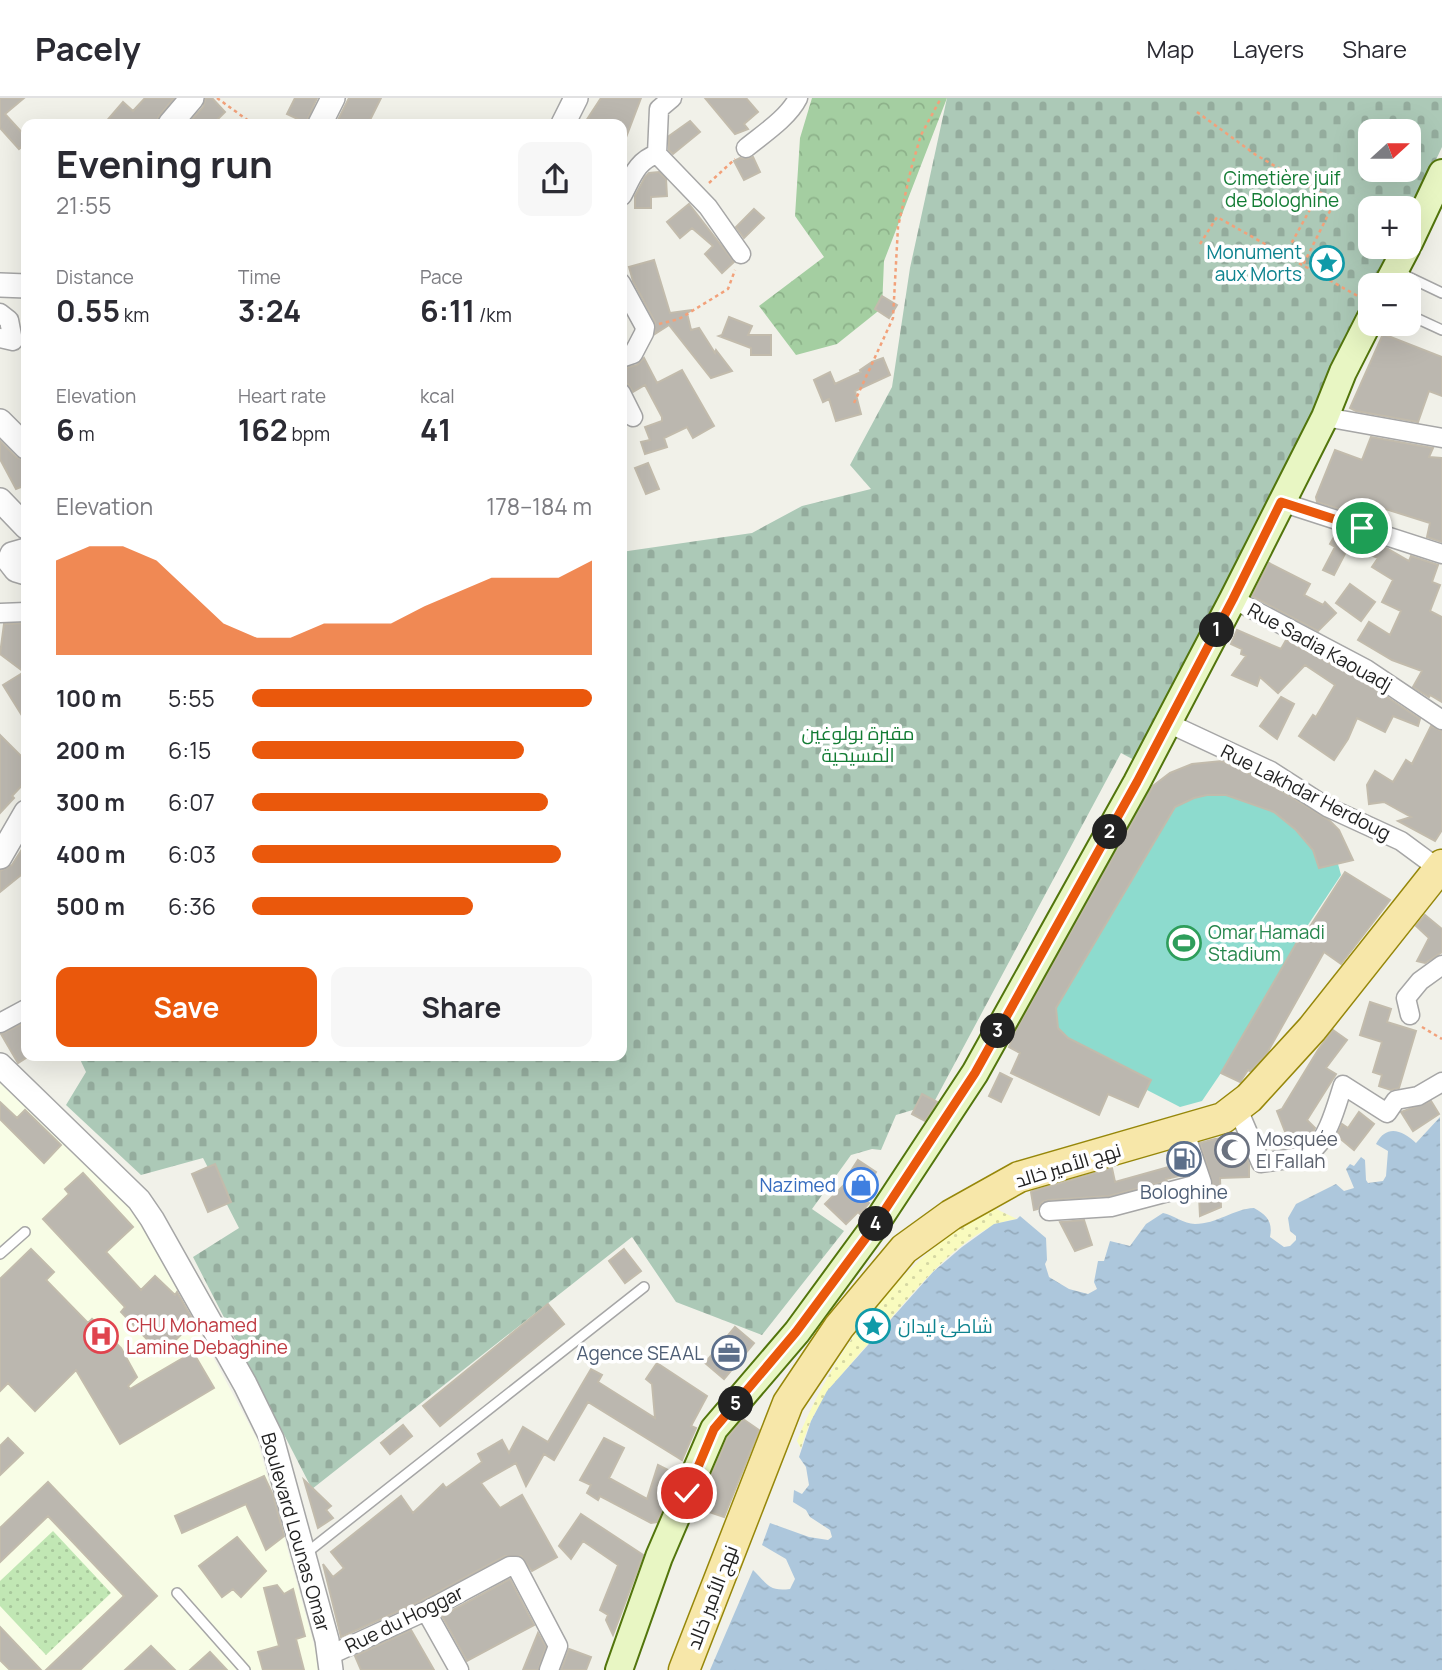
<!DOCTYPE html>
<meta charset="utf-8">
<style>
:root{--surface:#fff;--page:#f7f7f7;--text:#2b2b33;--muted:#7c7c81;--line:#e1e1e2;--accent:#ea580c}
body{margin:0;font-family:Manrope,Cairo,sans-serif;background:var(--page);color:var(--text);height:100vh;display:flex;flex-direction:column;font-size:26px;white-space:nowrap}
*{box-sizing:border-box;margin:0}
p{font-size:23px;color:var(--muted)}
.icon{flex:none;width:38px;height:38px;fill:none;stroke:currentColor;stroke-width:2;stroke-linecap:round;stroke-linejoin:round}
.map{position:relative;flex:1;overflow:hidden}
.drawer{position:absolute;left:21px;top:21px;width:606px;height:942px;display:flex;flex-direction:column;background:var(--surface);border-radius:14px;box-shadow:0 7px 28px #0002}
.drawer>*{flex:none}
.needle{width:46px;rotate:69deg}
.tools{position:absolute;left:1358px;top:21px;display:grid;gap:14px}
.tools a{display:grid;place-items:center;width:63px;height:63px;border-radius:14px;background:var(--surface);box-shadow:0 7px 28px #0002;font-size:35px}
.pin{position:absolute;display:grid;place-items:center;width:60px;height:60px;color:#fff;margin:-30px;border:4px solid #fff;border-radius:50%;box-shadow:0 2px 7px #0007}
.km{position:absolute;width:35px;height:35px;margin:-18px;border-radius:50%;background:#222;color:#fff;font-size:19px;line-height:35px;text-align:center}
.round{display:grid;place-items:center;flex:none;width:74px;height:74px;border-radius:14px;background:var(--page)}
.headline{display:flex;align-items:center;justify-content:space-between;height:119px;padding:0 35px}
h1{font-size:38px;font-weight:700;line-height:52px}
.stats{display:grid;grid-template-columns:repeat(3,1fr);gap:10px;height:119px;padding:7px 35px}
.stats div{display:grid;align-content:center}
.stats b{font-size:30px;font-weight:700}
.stats small{font-size:19px;font-weight:400}
.stats p{font-size:19px}
.chart{height:196px;padding:14px 35px}
.chart p{display:flex;justify-content:space-between}
.chart svg{width:100%;height:126px;margin-top:7px;fill:var(--accent);opacity:.7}
.action{display:flex;gap:14px;margin-top:auto;padding:14px 35px}
.action a{flex:1;height:80px;border-radius:14px;background:var(--accent);color:#fff;font-size:28px;font-weight:700;line-height:80px;text-align:center}
.action a+a{background:var(--page);color:var(--text)}
ul{padding:0 35px;list-style:none;font-size:23px}
li{display:grid;grid-template-columns:112px 84px 1fr;align-items:center;height:52px}
li i{height:18px;border-radius:9px;background:var(--accent)}
header{display:flex;align-items:center;gap:42px;box-sizing:border-box;height:98px;padding:0 35px;background:var(--surface);border-bottom:2px solid var(--line)}
header strong{font-size:33px}
nav{display:flex;gap:38px;margin-inline-start:auto;font-size:24px}
.map>svg:first-child{display:block}
</style>
<header>
<strong>Pacely</strong>
<nav><a>Map</a><a>Layers</a><a>Share</a></nav>
</header>
<div class="map">
<svg width="1442" height="1572" viewBox="0 0 1442 1572">
<defs>
<pattern id="forest-crowns" width="20" height="18" patternUnits="userSpaceOnUse" patternTransform="scale(1.75)"><rect width="20" height="18" fill="#a4cea1"/><path d="M2 6a3 3 0 1 1 6 0M12 15a3 3 0 1 1 6 0" fill="none" stroke="#8db18a"/></pattern>
<pattern id="sand-dots" width="8" height="8" patternUnits="userSpaceOnUse" patternTransform="scale(1.75)"><rect width="8" height="8" fill="#f9fbbe"/><path d="M2 2h.1M6 6h.1" fill="none" stroke="#d5d7a3" stroke-width="1.8" stroke-linecap="round"/></pattern>
<pattern id="cemetery-stones" width="16" height="16" patternUnits="userSpaceOnUse" patternTransform="scale(1.75)"><rect width="16" height="16" fill="#acc9b7"/><path d="M2 7V4a2 2 0 0 1 4 0v3zM10 15v-3a2 2 0 0 1 4 0v3z" fill="#94ac9d"/></pattern>
<pattern id="garden-dots" width="8" height="8" patternUnits="userSpaceOnUse" patternTransform="scale(1.75)"><rect width="8" height="8" fill="#c1e7b4"/><path d="M2 2h.1M6 6h.1" fill="none" stroke="#a6c69a" stroke-width="1.8" stroke-linecap="round"/></pattern>
<pattern id="water-ripples" width="26" height="14" patternUnits="userSpaceOnUse" patternTransform="scale(1.75)"><rect width="26" height="14" fill="#adc7dc"/><path d="M2 4q2-2 4 0t4 0M15 11q2-2 4 0t4 0" fill="none" stroke="#95abbc"/></pattern>
</defs>
<rect width="100%" height="100%" fill="#f1f1e9"/>
<path fill="#f8fde6" d="M0,979L133,1111L146,1134L257,1341L321,1572H0Z"/>
<path fill="url(#forest-crowns)" d="M812,0H947L884,163L882,210L837,246L796,257L759,208L824,159L795,118L800,40Z"/>
<path fill="url(#sand-dots)" d="M994,1110L1017,1121C968,1126 916,1192 885,1227C862,1253 838,1278 820,1307C811,1320 805,1336 801,1351L797,1343C834,1251 904,1156 994,1110Z"/>
<path fill="url(#cemetery-stones)" fill-rule="evenodd" d="M947,0H1442V49L1409,119V110H1370V149H1394L1376,187H1370V195L1363,201L1367,213L1351,238L1136,663L1121,655L933,1006L896,1017L881,1052L872,1051L851,1057L812,1111L844,1133L762,1237L676,1204L632,1139L312,1391L193,1159L239,1130L203,1060L141,1077L66,1007L86,974L78,957H621V454L752,435L802,408L871,391L850,367L892,289L910,170ZM1370,33H1409V72H1370Z"/>
<path fill="url(#garden-dots)" d="M53,1433L111,1495L46,1557L0,1508V1483Z"/>
<path fill="#8ddbce" d="M1222,663L1266,675L1320,713L1339,732L1353,762L1338,766L1341,777L1300,839L1319,851L1310,865L1316,869L1255,975L1248,972L1241,984L1221,975L1202,1003L1180,1009L1147,992L1138,1009L1108,996L1099,1017L1020,955L1009,949L1014,939L1008,935L1134,709C1164,675 1176,668 1222,663Z"/>
<path fill="url(#water-ripples)" d="M1440,1019L1442,1572H710L753,1472C767,1485 768,1494 790,1491L795,1481L786,1461L762,1447L770,1425L809,1439L828,1442L832,1439L830,1432L810,1419L806,1412L793,1404L794,1392L802,1396L809,1387L806,1369L799,1359L811,1323L827,1293L933,1174L962,1149L994,1126L1017,1121L1020,1118L1046,1140L1047,1162L1045,1166L1049,1179L1069,1191L1088,1196L1097,1191L1094,1184L1098,1163H1104L1110,1143L1130,1148L1146,1126L1163,1115C1173,1117 1184,1126 1195,1126C1217,1126 1233,1111 1254,1110C1267,1117 1273,1124 1270,1139L1284,1149L1290,1148L1296,1142V1138L1290,1133L1288,1120L1296,1106L1336,1086L1344,1093L1354,1090L1346,1071L1350,1066L1354,1068L1361,1059L1365,1062L1366,1082L1368,1085L1383,1083L1386,1078L1388,1053L1376,1046C1387,1025 1403,1033 1416,1045Z"/>
<path fill="#bbb7af" stroke="#c2bbac" stroke-width="2" d="M0,0H24L5,16L26,39V45L19,51L0,30Z
M145,0H174L159,18L156,26H104L123,4L133,13Z
M206,0H212L225,14L213,26H188L203,9Z
M295,0H317L306,25L287,16Z
M349,0H381L368,26H336Z
M601,0H641L622,50L621,26H584Z
M705,0H746L758,14L744,26L748,31L735,36Z
M690,23L700,34L673,56L669,52V38Z
M753,59L760,74L744,82L734,63L740,60L747,61Z
M659,74L666,81L667,98L651,99V110H635V98L645,79L649,75Z
M689,106L734,164L722,175L705,156L713,148L692,130L680,140L667,124Z
M754,111L764,120L744,140L736,129Z
M654,162L670,215L692,212L687,215L691,232L699,230L715,255L716,252L732,273L711,280L669,227L655,236V224L633,183L629,169Z
M882,198L897,207L889,220L875,211Z
M729,219L752,228L748,237H771V257H751V250L719,238L722,237Z
M1383,236L1442,259V298L1429,293L1418,324L1356,313L1350,310Z
M644,260L657,285L682,272L714,328L693,340L687,329L664,340L667,349L645,356L641,344L650,342L645,329L662,323V319L645,287L633,294L628,286L621,284V271L637,267Z
M883,260L890,277L855,293L861,316L836,323L829,301L823,304L814,282L830,274L835,286L861,274L860,272L872,264Z
M1371,339L1433,350L1429,359L1442,360V444L1427,439L1430,425L1360,403L1355,416L1317,404L1316,399L1335,352L1362,362Z
M0,343L16,359L26,363V387L16,391L0,361Z
M648,365L659,391L646,396L635,370Z
M1337,434L1388,451L1409,463L1411,458L1438,467L1432,484L1440,487L1430,513L1442,519V604L1430,597L1429,599L1413,589L1422,573L1392,562L1358,542L1369,524L1390,537L1401,513L1382,504L1393,482L1372,469L1378,460L1349,448L1334,477L1323,472L1335,449L1330,446Z
M1269,465L1310,486L1304,497L1323,507L1325,504L1336,515L1318,533L1252,498Z
M1350,486L1375,504L1361,523L1336,505Z
M26,525V624L3,587L24,574L0,556L4,526Z
M1237,532L1281,551L1286,542L1360,581L1420,621L1418,628L1393,618L1385,634L1357,620L1348,641L1334,662L1299,638L1313,617L1316,619L1335,587L1305,567L1278,595L1260,579L1257,588L1232,577L1246,558L1241,556L1242,551L1231,546Z
M1281,599L1294,606L1277,641L1260,628Z
M1431,628L1442,633V732L1435,743L1398,723L1411,719L1384,704L1369,706L1367,687L1375,673L1393,684L1406,662L1412,666Z
M0,637L26,663V683L12,698L14,700L0,715Z
M1222,663L1265,683L1330,723L1339,732L1353,762L1319,770L1313,752L1296,732L1274,714L1226,697H1207L1194,700L1175,709L1056,910L1058,930L1068,940L1151,982L1138,1009L1108,996L1099,1017L1011,975L1020,955L1009,949L1013,938L1153,688L1170,675L1192,666Z
M26,745V773L0,794V773L12,767Z
M1345,774L1390,802L1341,866L1324,854L1267,955L1250,973L1248,972L1240,984L1221,975L1300,839L1302,841Z
M1425,817L1442,831V854L1425,865L1417,863L1429,840L1416,828Z
M1370,904L1391,911L1387,924L1416,933L1399,990L1391,992L1379,988L1382,977L1373,974L1382,944L1360,937Z
M26,924V960L18,965L1,936Z
M1333,932L1347,942L1326,970L1336,976L1307,1022L1315,1030L1313,1034L1304,1044L1291,1049L1277,1013L1282,1011L1318,952Z
M1000,975L1012,981L1001,1004L989,998Z
M922,996L937,1004L925,1023L912,1016Z
M1431,1003L1439,1016L1413,1033L1401,1014Z
M0,1004L17,1020L25,1012L61,1047L44,1065L0,1021Z
M1359,1014L1374,1026L1354,1052L1337,1038L1342,1026L1348,1030Z
M1237,1039L1249,1066V1079L1220,1080L1221,1109L1200,1118L1199,1098L1210,1093L1213,1087L1200,1045L1215,1041Z
M858,1062L876,1074L861,1098L869,1105L860,1116L858,1114L846,1126L825,1106L847,1084L845,1082Z
M1183,1065L1187,1076L1166,1081L1167,1083L1109,1098L1048,1102L1042,1104L1038,1111L1034,1112L1031,1094L1033,1093L1112,1070L1115,1084Z
M215,1066L231,1104L208,1114L192,1076Z
M83,1075L133,1129L106,1154L141,1192L155,1178L175,1197L177,1194L194,1224L161,1256L121,1214L125,1209L43,1121L69,1096L65,1091Z
M1084,1122L1092,1147L1075,1153L1060,1124Z
M31,1151L54,1174L46,1182L88,1225L92,1221L121,1250L137,1279L128,1288L130,1291L193,1254L214,1290L120,1346L76,1272L35,1313L8,1285L0,1293V1181Z
M624,1151L641,1173L625,1185L609,1163Z
M548,1206L564,1226L440,1328L423,1308Z
M735,1229L754,1245L724,1281L705,1265Z
M657,1265L707,1298L691,1328L696,1330L682,1362L588,1304L554,1362L544,1356L526,1388L516,1365L481,1385L500,1410L522,1397L557,1459L532,1473L521,1458H505L421,1503L341,1539L323,1466L333,1479L344,1470L331,1454L401,1398L413,1415L443,1386L446,1390L482,1364L478,1356L502,1342L509,1355L523,1329L548,1344L591,1271L602,1277L598,1284L655,1320L652,1286L646,1281Z
M743,1321L759,1332L724,1419L697,1410L728,1339Z
M403,1327L412,1338L390,1356L381,1345Z
M8,1340L23,1355L0,1377V1348Z
M604,1340L624,1350L609,1380L647,1401L658,1367L676,1376L657,1424L651,1425L600,1398L598,1402L587,1395L591,1387L580,1382Z
M264,1378L273,1397L284,1438L266,1452L246,1406L182,1435L175,1418Z
M304,1382L331,1408L326,1412L333,1420L318,1430Z
M48,1384L157,1498L80,1572H46L124,1498L48,1418L0,1464V1430Z
M581,1416L643,1457L613,1537L606,1522L608,1517L600,1512L618,1467L583,1443L571,1461L559,1448Z
M237,1439L266,1473L241,1499L233,1491L222,1499L199,1468Z
M510,1481L534,1527L467,1563L442,1518Z
M277,1487L284,1496L293,1491L305,1538L296,1541L304,1572H263L258,1554L279,1548L264,1490Z
M0,1529L41,1572H10L0,1562Z
M411,1532L434,1572H361L355,1558Z
M538,1535L546,1549L538,1572H523Z
M151,1548L175,1572H125Z
M569,1551L591,1559L586,1572H561Z
M210,1554L227,1572H190Z"/>
<g fill="none" stroke-linecap="round" stroke-linejoin="round">
<g stroke="#a6a6a6" stroke-width="12">
<path id="service" d="M1396,173L1442,195
M1416,220L1442,232
M0,1156L25,1134
M305,1456L644,1189
M177,1495L245,1572"/>
</g>
<g stroke="#a6a6a6" stroke-width="21">
<path id="minor" d="M672,0L659,11L657,56L708,109L741,156
M746,50C763,36 788,20 798,0
M622,98C632,80 636,63 657,56
M621,185L645,229L644,235L633,256L621,260
M0,215L9,222L13,243L0,240
M621,295L633,319
M1325,319L1442,340
M1281,404L1442,456
M1233,501L1366,571L1442,622
M0,515L26,514
M1168,625L1271,673L1327,709L1401,743L1439,771
M1410,917L1406,900L1420,883L1442,867
M0,925L26,911
M1237,1009L1261,1065C1277,1062 1298,1062 1311,1053C1328,1042 1337,1005 1343,987L1387,1015L1396,1002L1418,998L1442,984
M1049,1113L1111,1109L1202,1085L1184,1032
M426,1513L459,1572
M330,1557L426,1513L510,1468H516L558,1548L549,1572"/>
</g>
<g stroke="#a6a6a6" stroke-width="26">
<path id="tertiary" d="M170,26L192,0
M320,26L333,0
M563,26L576,0
M0,187L26,188
M0,323L26,349
M0,402L26,429
M26,452L12,456L9,463L16,472L26,475
M0,759L26,714
M0,967L139,1102L152,1121L245,1286L272,1341L327,1542L331,1572"/>
</g>
<g stroke="#52750c" stroke-width="30">
<path id="secondary" d="M1409,145L1442,75
M1387,187L1407,149
M619,1572L659,1459L714,1331L797,1234L871,1133L975,975L1137,684L1233,501L1325,319L1343,274L1370,221"/>
</g>
<g stroke="#96870a" stroke-width="33">
<path id="primary" d="M684,1572L788,1305L839,1229L904,1151L951,1117L1019,1079L1223,1020L1249,1000L1312,931L1442,767"/>
</g>
<path stroke="#f2a17a" stroke-width="2.5" stroke-dasharray="3.5 3.5" stroke-linecap="butt" d="M217,0L253,26
M1197,14L1256,57L1335,103L1303,167
M709,85L735,61
M1200,146L1217,119L1363,201
M1285,157L1319,95
M659,226L679,221L728,191L735,172
M854,305L893,220L898,129L911,71L921,37L941,0
M1422,929L1442,941"/>
<use href="#service" stroke="#fff" stroke-width="9"/>
<use href="#minor" stroke="#fff" stroke-width="18"/>
<use href="#tertiary" stroke="#fff" stroke-width="23"/>
<use href="#secondary" stroke="#e8f6c3" stroke-width="26"/>
<use href="#primary" stroke="#f7e7a9" stroke-width="30"/>
</g>
<g fill="none" stroke-linecap="round" stroke-linejoin="round">
<g stroke="#fff" stroke-width="14">
<path id="route" d="M687,1395L714,1331L796,1234L871,1133L975,975L1137,684L1233,501L1281,404L1362,430"/>
</g>
<use href="#route" stroke="#ea580c" stroke-width="9"/>
</g>
<defs>
<g id="sight-ring" transform="scale(1.75)"><circle r="9.5" fill="#fff" stroke="#0f9aa8" stroke-width="1.5"/><path d="M0-6L1.8-2.2L6-1.7L2.9 1.2L3.7 5.4L0 3.3L-3.7 5.4L-2.9 1.2L-6-1.7L-1.8-2.2Z" fill="#0f9aa8"/></g>
<g id="stadium-ring" transform="scale(1.75)"><circle r="9.5" fill="#fff" stroke="#2e9e5b" stroke-width="1.5"/><path d="M0-5a6.5 5 0 1 0 0 10a6.5 5 0 1 0 0-10ZM-3.5-1.8h7v3.6h-7Z" fill="#2e9e5b"/></g>
<g id="mosque-ring" transform="scale(1.75)"><circle r="9.5" fill="#fff" stroke="#6b7280" stroke-width="1.5"/><path d="M3.5-4.9A6 6 0 1 0 3.5 4.9A5 5 0 1 1 3.5-4.9Z" fill="#6b7280"/></g>
<g id="fuel-ring" transform="scale(1.75)"><circle r="9.5" fill="#fff" stroke="#5c6f8a" stroke-width="1.5"/><path d="M-5.5-6h7V0h2V4h1.3V-2.5L3-4.5l.8-.8L6-3V5H2.5V1h-1V6h-7ZM-4.2-4.7v3.2H.2V-4.7Z" fill="#5c6f8a"/></g>
<g id="shop-ring" transform="scale(1.75)"><circle r="9.5" fill="#fff" stroke="#3f7fe0" stroke-width="1.5"/><path d="M-5-2.5h2.3a2.7 3.5 0 0 1 5.4 0H5L5.5 6h-11ZM-1.5-2.5h3a1.5 2.3 0 0 0-3 0Z" fill="#3f7fe0"/></g>
<g id="hospital-ring" transform="scale(1.75)"><circle r="9.5" fill="#fff" stroke="#e0444e" stroke-width="1.5"/><path d="M-5-5h3v3.5h4V-5h3V5h-3V1.5h-4V5h-3Z" fill="#e0444e"/></g>
<g id="office-ring" transform="scale(1.75)"><circle r="9.5" fill="#fff" stroke="#5c6f8a" stroke-width="1.5"/><path d="M-6-3h4V-5.5h4V-3h4V5H-6ZM-1-4.5V-3h2v-1.5ZM-6 0V1H6V0Z" fill="#5c6f8a"/></g>
</defs>
<g fill-rule="evenodd">
<use href="#sight-ring" x="1327" y="165"/>
<use href="#stadium-ring" x="1184" y="845"/>
<use href="#mosque-ring" x="1232" y="1052"/>
<use href="#fuel-ring" x="1184" y="1061"/>
<use href="#shop-ring" x="861" y="1087"/>
<use href="#sight-ring" x="873" y="1228"/>
<use href="#hospital-ring" x="101" y="1238"/>
<use href="#office-ring" x="729" y="1255"/>
</g>
<g text-anchor="middle" dominant-baseline="central" stroke-width="7" stroke-linejoin="round" paint-order="stroke">
<g font-size="19" fill="#137c34" stroke="#fff">
<text x="1282" y="80">Cimetière juif<tspan x="1282" dy="22">de Bologhine</tspan></text>
<text x="858" y="635">مقبرة بولوغين<tspan x="858" dy="22">المسيحية</tspan></text>
</g>
<g font-size="19" fill="#0d838f" stroke="#fff" text-anchor="end">
<text x="1302" y="154">Monument<tspan x="1302" dy="22">aux Morts</tspan></text>
<text x="898" y="1228" text-anchor="start">شاطئ ليدان</text>
</g>
<g font-size="19" fill="#222" stroke="#fff">
<text transform="translate(1320 549) rotate(29)">Rue Sadia Kaouadj</text>
<text transform="translate(1306 694) rotate(27)">Rue Lakhdar Herdoug</text>
<text transform="translate(1068 1067) rotate(-17)">نهج الأمير خالد</text>
<text transform="translate(296 1434) rotate(74)">Boulevard Lounas Omar</text>
<text transform="translate(712 1499) rotate(-69)">نهج الأمير خالد</text>
<text transform="translate(404 1521) rotate(-26)">Rue du Hoggar</text>
</g>
<g font-size="19" fill="#27864d" stroke="#fff" text-anchor="start">
<text x="1208" y="834">Omar Hamadi<tspan x="1208" dy="22">Stadium</tspan></text>
</g>
<g font-size="19" fill="#5b616d" stroke="#fff" text-anchor="start">
<text x="1256" y="1041">Mosquée<tspan x="1256" dy="22">El Fallah</tspan></text>
</g>
<g font-size="19" fill="#366cbe" stroke="#fff" text-anchor="end">
<text x="836" y="1087">Nazimed</text>
</g>
<g font-size="19" fill="#4e5e75" stroke="#fff">
<text x="1184" y="1094">Bologhine</text>
<text x="704" y="1255" text-anchor="end">Agence SEAAL</text>
</g>
<g font-size="19" fill="#be3a42" stroke="#fff" text-anchor="start">
<text x="126" y="1227">CHU Mohamed<tspan x="126" dy="22">Lamine Debaghine</tspan></text>
</g>
</g>
</svg>
<div class="tools">
<a><svg class="needle" viewBox="-14 -14 28 28"><path d="M0-13l5 13h-10z" fill="#e53935"/><path d="M0 13l5-13h-10z" fill="#7c7c81"/></svg></a>
<a>+</a>
<a>−</a>
</div>
<div class="pin" style="left:1362px;top:430px;background:#1e9e55"><svg class="icon" aria-label="arrive" viewBox="0 0 24 24"><path d="M6 21V4h12l-3 4 3 4H6"/></svg></div>
<div class="pin" style="left:687px;top:1395px;background:#d93025"><svg class="icon" aria-label="check" viewBox="0 0 24 24"><path d="M5 12l5 5 9-10"/></svg></div>
<b class="km" style="left:1217px;top:532px">1</b>
<b class="km" style="left:1110px;top:734px">2</b>
<b class="km" style="left:998px;top:933px">3</b>
<b class="km" style="left:876px;top:1126px">4</b>
<b class="km" style="left:736px;top:1306px">5</b>
<section class="drawer">
<div class="headline"><div><h1>Evening run</h1><p>21:55</p></div><a class="round"><svg class="icon" aria-label="share" viewBox="0 0 24 24"><path d="M12 15V3M7 8l5-5 5 5M5 13v7h14v-7"/></svg></a></div>
<div class="stats">
<div><p>Distance</p><b>0.55<small> km</small></b></div>
<div><p>Time</p><b>3:24</b></div>
<div><p>Pace</p><b>6:11<small> /km</small></b></div>
</div>
<div class="stats">
<div><p>Elevation</p><b>6<small> m</small></b></div>
<div><p>Heart rate</p><b>162<small> bpm</small></b></div>
<div><p>kcal</p><b>41</b></div>
</div>
<div class="chart"><p><span>Elevation</span>178–184 m</p>
<svg viewBox="0 0 160 44" preserveAspectRatio="none"><path d="M0 44V11L10 6L20 6L30 11L40 22L50 33L60 38L70 38L80 33L90 33L100 33L110 27L120 22L130 17L140 17L150 17L160 11V44z"/></svg>
</div>
<ul>
<li><b>100 m</b>5:55<i style="width:100%"></i></li>
<li><b>200 m</b>6:15<i style="width:80%"></i></li>
<li><b>300 m</b>6:07<i style="width:87%"></i></li>
<li><b>400 m</b>6:03<i style="width:91%"></i></li>
<li><b>500 m</b>6:36<i style="width:65%"></i></li>
</ul>
<div class="action"><a>Save</a><a>Share</a></div>
</section>
</div>
